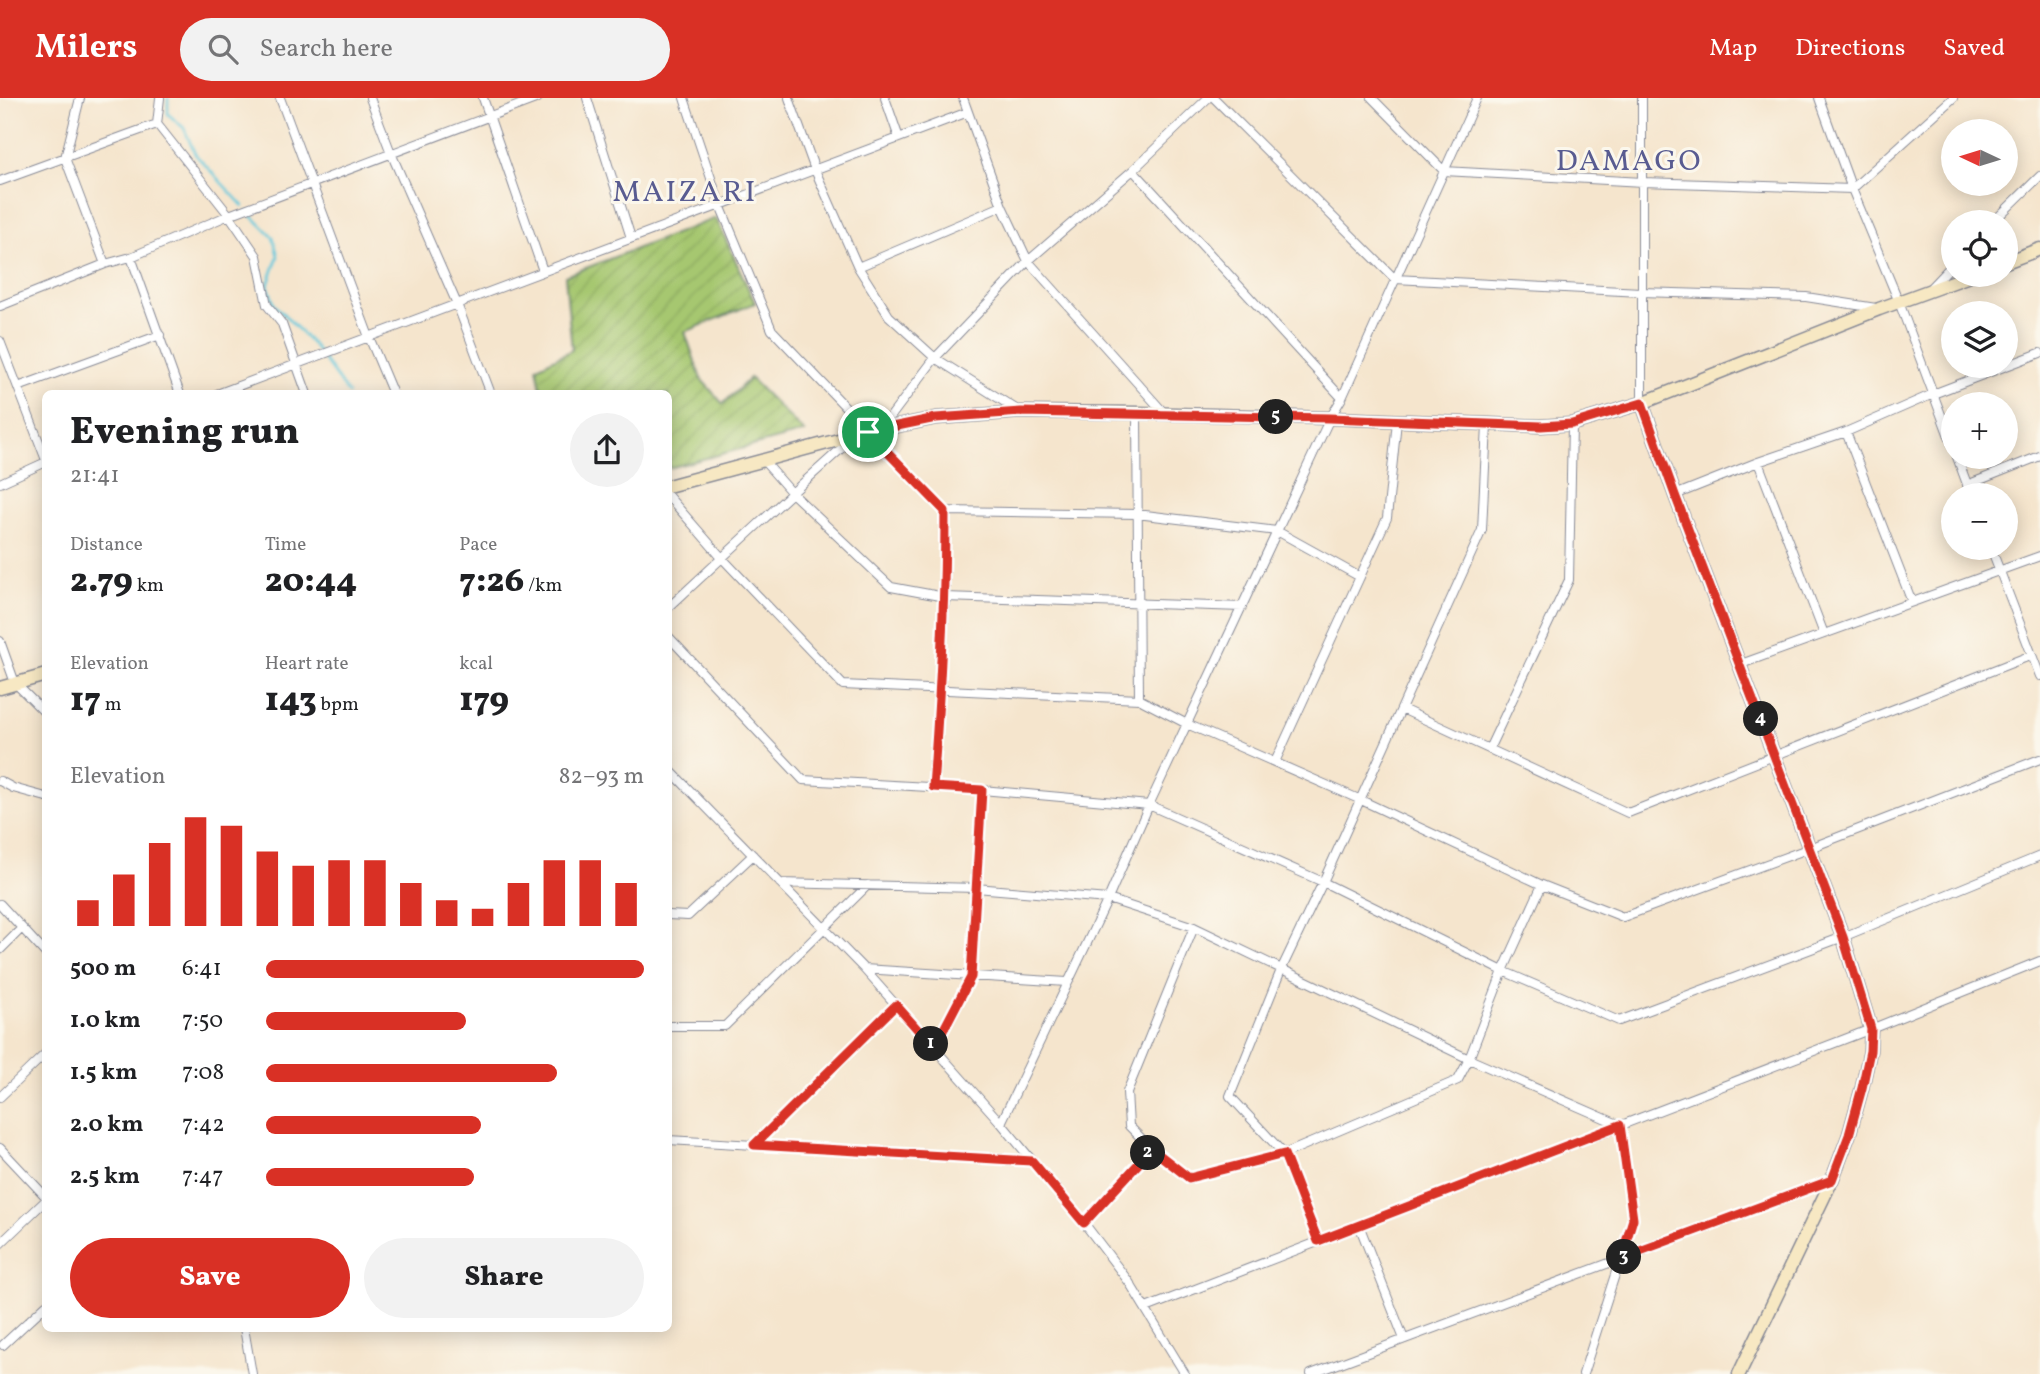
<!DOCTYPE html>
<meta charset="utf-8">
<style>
:root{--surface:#fff;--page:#f2f2f2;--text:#202124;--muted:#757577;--accent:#d93025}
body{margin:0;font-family:Vollkorn,serif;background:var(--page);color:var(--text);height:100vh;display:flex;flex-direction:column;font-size:26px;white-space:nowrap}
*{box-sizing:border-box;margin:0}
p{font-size:23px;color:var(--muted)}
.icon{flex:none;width:38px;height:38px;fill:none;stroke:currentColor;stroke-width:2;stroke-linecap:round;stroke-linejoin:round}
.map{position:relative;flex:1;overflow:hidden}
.panel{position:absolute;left:42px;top:292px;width:630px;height:942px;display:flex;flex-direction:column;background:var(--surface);border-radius:10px;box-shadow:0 4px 18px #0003}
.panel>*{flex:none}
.needle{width:46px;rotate:274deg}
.controls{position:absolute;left:1941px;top:21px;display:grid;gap:14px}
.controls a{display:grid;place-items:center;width:77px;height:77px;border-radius:50%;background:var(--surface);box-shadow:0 4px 18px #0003;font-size:35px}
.pin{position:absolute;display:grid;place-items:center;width:60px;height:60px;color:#fff;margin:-30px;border:4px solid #fff;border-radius:50%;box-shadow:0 2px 7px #0007}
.km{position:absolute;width:35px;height:35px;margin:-18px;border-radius:50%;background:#222;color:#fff;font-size:19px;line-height:35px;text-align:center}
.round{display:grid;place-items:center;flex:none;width:74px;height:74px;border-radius:37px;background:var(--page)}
.summary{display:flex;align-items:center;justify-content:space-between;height:119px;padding:0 28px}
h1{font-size:38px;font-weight:800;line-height:52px}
.figures{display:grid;grid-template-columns:repeat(3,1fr);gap:10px;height:119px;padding:7px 28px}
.figures div{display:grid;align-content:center}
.figures b{font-size:35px;font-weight:800}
.figures small{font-size:19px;font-weight:400}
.figures p{font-size:19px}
.chart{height:196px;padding:14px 28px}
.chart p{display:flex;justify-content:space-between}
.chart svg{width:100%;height:126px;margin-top:7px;stroke:var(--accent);stroke-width:6}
.primary-button{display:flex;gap:14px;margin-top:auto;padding:14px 28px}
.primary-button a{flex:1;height:80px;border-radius:42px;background:var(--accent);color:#fff;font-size:28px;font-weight:800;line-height:80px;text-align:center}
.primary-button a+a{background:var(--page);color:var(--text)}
ul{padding:0 28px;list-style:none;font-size:23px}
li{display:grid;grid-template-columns:112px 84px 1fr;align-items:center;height:52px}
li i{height:18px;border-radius:9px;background:var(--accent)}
header{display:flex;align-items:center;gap:42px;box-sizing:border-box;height:98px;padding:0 35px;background:var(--accent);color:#fff}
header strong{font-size:33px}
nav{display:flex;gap:38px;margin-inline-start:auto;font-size:24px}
.search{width:490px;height:63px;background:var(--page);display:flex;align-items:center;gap:18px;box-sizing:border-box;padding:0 24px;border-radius:38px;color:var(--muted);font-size:26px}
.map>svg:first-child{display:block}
</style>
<header>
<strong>Milers</strong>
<div class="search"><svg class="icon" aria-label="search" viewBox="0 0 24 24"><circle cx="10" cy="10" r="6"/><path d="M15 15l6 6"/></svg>Search here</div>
<nav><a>Map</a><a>Directions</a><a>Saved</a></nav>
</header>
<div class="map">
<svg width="2040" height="1276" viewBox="0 0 2040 1276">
<defs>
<pattern id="garden-furrows" width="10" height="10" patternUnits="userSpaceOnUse" patternTransform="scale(1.75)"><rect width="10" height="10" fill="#a6c770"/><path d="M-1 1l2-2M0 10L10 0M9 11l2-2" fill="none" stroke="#8eab63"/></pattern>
</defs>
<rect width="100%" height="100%" fill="#fbf7ec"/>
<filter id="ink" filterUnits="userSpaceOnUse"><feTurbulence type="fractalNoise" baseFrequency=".0143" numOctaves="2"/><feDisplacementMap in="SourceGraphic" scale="14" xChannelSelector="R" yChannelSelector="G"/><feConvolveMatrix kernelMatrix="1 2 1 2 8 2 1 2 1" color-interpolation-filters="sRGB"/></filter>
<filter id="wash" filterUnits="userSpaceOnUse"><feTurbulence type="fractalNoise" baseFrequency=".00686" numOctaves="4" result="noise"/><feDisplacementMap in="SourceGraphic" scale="28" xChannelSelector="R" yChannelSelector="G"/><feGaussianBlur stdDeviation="1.57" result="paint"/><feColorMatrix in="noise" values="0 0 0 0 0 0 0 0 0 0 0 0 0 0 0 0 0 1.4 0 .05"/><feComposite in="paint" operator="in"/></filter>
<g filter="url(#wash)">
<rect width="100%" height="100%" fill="#f5e5cd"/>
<path fill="url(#garden-furrows)" stroke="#607b67" stroke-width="2" d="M716,120L755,205L685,234L701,281L723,306L750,280L804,334L669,370L668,296H542L537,269L572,252L565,178Z"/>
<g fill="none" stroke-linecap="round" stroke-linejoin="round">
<path stroke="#61c8dd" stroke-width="2.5" d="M168,0V16L184,30L195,56L243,108
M247,113L273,139L278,158L268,187L274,206L315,249L348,296"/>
</g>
</g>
<g filter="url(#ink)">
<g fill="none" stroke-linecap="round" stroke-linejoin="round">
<g stroke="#888a96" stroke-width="10">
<path id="minor" d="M80,0L65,60L105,166
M160,0L157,26L229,117L257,158L267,207L282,226L307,296
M280,0L369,239L393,296
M370,0L391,55L457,206L491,296
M483,0L543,173
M587,0L631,140
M684,0L720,107L772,232L945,413L1137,416L1277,433L1360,479
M789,0L815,72L858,169L889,218L935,260L1019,313
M885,0L899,40
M963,0L1002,108L1028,163L1166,317
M1214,0L1395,181L1641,194L1806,199L1876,210
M1372,0L1444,73L1643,84L1852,91L1953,0
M1819,0L1852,91L1899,204L1953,349
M1133,72L1342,300
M0,83L157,26
M1993,124L2040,78
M131,159L180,296
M858,169L1002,108
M1930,190L1953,166
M0,208L105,166L131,159L229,117L538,0
M0,243L46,362
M18,289L160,237
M217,296L968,14
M1642,305V0
M1137,315L1139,601
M882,330L935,260L1028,163L1133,72L1208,0
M1846,334L1912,504
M1957,359L1971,397
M763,362L792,395L891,489L945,499L1242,509
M1758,364L1824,536
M0,385L46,364
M1967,387L2040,358
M1675,397L1758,364L1846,334L1933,296L2040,255
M668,398L722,460L843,587L1139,601L1187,626L1361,702L1542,787L1623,819L1810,750L2040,661
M1991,450L2040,578
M668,510L792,395L854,339
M668,538L803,682L982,692L1149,707L1323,784L1503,873L1619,923L1843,839L2040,758
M0,543L15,585L46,616
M1741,566L2040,458
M1402,611L1628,715L2032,557
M1489,651L1569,482L1572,326
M1275,664L1387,420L1397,323
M668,670L864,871L1001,1025L1084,1125L1129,1184L1185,1276
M0,683L13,690L46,699
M933,689L945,499V413
M780,785L976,790L1108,801L1194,829L1469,961L1620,1027L1633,1121L1583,1276
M0,806L46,856
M668,817L688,818L753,757
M1194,829L1127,994L1129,1028L1152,1051L1189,1080L1284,1056L1458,982L1469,961L1503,873L1542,787
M0,852L22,830
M864,871L1067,884
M668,928H725L868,787
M934,950L971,879L982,692
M0,999L46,955
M1001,1025L1108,801L1149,707L1330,320L1342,300L1477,0
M668,1042L1033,1063
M754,1047L896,907
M0,1050L46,1099
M1084,1125L1152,1051
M1359,1127L1404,1241
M1318,1143L1284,1056L1230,998L1281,872L1323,784L1482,432L1487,327
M0,1146L46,1102
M1146,1210L1871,931L2040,863
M244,1230L252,1276
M3,1247L46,1207
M1311,1276L1832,1082"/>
</g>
<g stroke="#888a96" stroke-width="15">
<path id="secondary" d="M2006,164L2040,151
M1642,305L1675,397L1843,839L1871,931L1870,953L1862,990L1849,1037L1832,1082L1739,1276
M668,388L868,334L936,320L1021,314L1137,315L1330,320L1540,328L1572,326L1642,305L1879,211L1972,177
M0,590L46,577"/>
</g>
<use href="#minor" stroke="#fff" stroke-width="8"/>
<use href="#secondary" stroke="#f7e8c3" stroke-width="12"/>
</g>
</g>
<g fill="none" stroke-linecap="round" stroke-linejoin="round" filter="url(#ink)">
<g stroke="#fff" stroke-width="14">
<path id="route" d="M1642,305L1675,397L1843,839L1871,931L1870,953L1862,990L1849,1037L1832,1082L1621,1160L1633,1121L1620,1027L1318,1143L1284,1056L1189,1080L1152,1051L1084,1125L1032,1063L754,1047L896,907L934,950L971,879L982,692L933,689C940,597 945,505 945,413L868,334L936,320L1021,314L1330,320L1541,328L1572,326Z"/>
</g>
<use href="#route" stroke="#d93025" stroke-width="9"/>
</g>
<g text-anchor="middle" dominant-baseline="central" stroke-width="6" stroke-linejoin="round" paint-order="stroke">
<g font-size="30" letter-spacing="2" fill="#595c91" stroke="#fbf7ec">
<text x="1629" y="64">DAMAGO</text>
<text x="685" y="95">MAIZARI</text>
</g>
</g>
</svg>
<div class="controls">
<a><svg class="needle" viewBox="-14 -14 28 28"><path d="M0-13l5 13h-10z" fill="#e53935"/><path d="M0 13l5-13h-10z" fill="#757577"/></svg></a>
<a><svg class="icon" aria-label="locate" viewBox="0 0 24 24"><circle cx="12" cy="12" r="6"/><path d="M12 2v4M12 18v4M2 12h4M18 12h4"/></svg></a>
<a><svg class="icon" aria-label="layers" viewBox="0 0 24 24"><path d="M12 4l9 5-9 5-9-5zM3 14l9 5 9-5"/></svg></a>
<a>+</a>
<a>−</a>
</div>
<div class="pin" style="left:868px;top:334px;background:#1e9e55"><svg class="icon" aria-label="arrive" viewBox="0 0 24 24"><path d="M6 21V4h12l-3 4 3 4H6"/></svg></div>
<b class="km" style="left:931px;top:946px">1</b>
<b class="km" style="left:1148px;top:1055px">2</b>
<b class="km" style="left:1624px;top:1159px">3</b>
<b class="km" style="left:1761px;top:621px">4</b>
<b class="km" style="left:1276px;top:319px">5</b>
<section class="panel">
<div class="summary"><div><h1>Evening run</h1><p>21:41</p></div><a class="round"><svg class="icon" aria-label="share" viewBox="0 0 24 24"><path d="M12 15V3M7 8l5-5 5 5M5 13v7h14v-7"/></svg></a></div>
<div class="figures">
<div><p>Distance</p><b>2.79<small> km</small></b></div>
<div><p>Time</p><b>20:44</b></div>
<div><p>Pace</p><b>7:26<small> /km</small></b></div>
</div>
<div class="figures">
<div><p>Elevation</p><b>17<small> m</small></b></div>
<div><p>Heart rate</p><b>143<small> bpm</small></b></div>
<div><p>kcal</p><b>179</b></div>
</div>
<div class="chart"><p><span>Elevation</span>82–93 m</p>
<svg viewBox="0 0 160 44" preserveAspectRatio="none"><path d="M5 44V35M15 44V26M25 44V15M35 44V6M45 44V9M55 44V18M65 44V23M75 44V21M85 44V21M95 44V29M105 44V35M115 44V38M125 44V29M135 44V21M145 44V21M155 44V29"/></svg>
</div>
<ul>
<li><b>500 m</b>6:41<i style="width:100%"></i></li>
<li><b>1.0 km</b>7:50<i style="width:53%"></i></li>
<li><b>1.5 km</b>7:08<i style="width:77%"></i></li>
<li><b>2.0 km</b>7:42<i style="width:57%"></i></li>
<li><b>2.5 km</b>7:47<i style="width:55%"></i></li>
</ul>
<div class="primary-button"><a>Save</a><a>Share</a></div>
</section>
</div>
